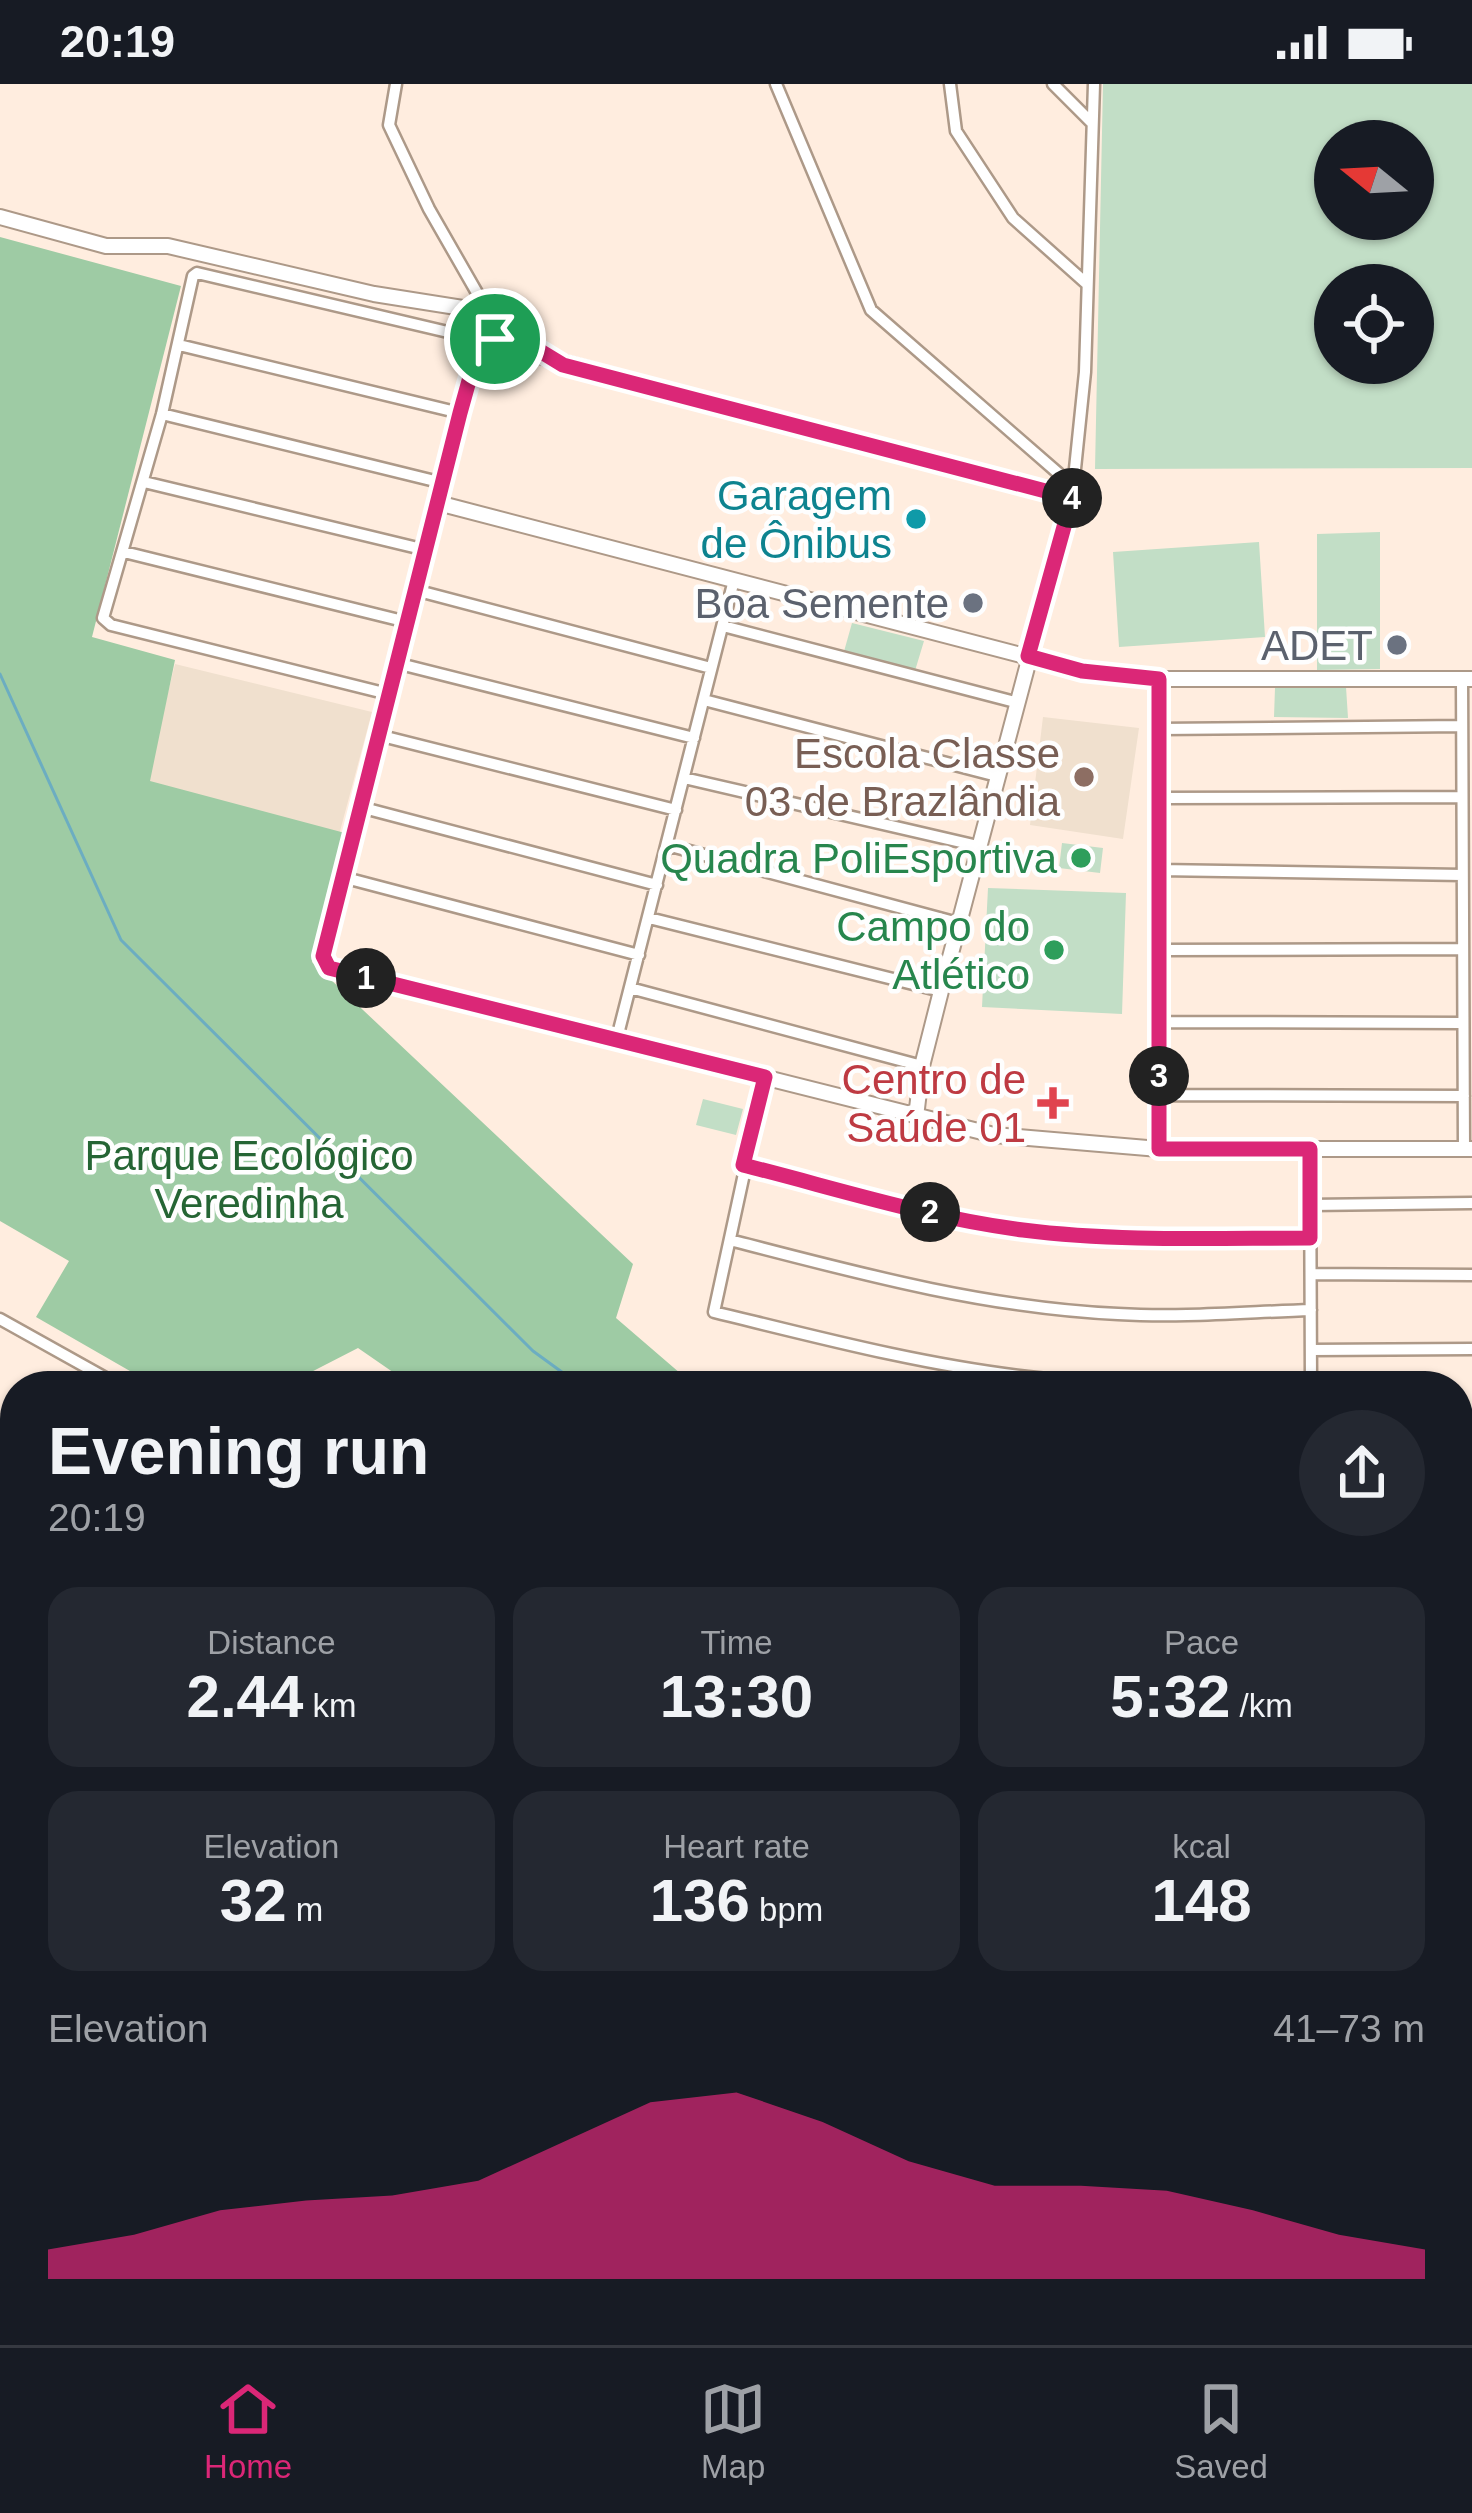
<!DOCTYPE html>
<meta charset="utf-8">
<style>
:root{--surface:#171b24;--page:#242831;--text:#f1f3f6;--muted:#9ea1a6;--line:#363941;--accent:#db2777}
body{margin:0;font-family:Arial,sans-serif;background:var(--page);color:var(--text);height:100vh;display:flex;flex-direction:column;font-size:45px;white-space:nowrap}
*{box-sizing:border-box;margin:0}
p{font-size:39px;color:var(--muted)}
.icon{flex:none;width:66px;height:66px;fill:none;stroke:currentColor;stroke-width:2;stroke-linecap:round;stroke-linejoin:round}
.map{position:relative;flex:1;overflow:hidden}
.panel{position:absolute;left:0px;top:1287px;width:1473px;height:975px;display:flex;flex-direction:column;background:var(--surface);border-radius:48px 48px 0 0;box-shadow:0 3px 9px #0004}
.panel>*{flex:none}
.needle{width:78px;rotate:288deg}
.buttons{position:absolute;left:1314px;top:36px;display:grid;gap:24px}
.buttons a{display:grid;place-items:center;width:120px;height:120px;border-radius:50%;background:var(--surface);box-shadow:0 3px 9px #0004;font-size:60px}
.pin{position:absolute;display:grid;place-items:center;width:102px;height:102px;color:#fff;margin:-51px;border:6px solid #fff;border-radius:50%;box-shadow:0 3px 12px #0007}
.km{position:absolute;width:60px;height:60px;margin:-30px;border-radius:50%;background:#222;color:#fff;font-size:33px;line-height:60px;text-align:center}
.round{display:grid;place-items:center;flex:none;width:126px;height:126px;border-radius:63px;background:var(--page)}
.overview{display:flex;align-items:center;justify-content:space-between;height:204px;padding:0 48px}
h1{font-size:66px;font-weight:600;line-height:90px}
.stats{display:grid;grid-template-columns:repeat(3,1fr);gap:18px;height:204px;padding:12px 48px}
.stats div{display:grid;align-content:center;border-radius:30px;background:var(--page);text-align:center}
.stats b{font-size:60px;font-weight:600}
.stats small{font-size:33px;font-weight:400}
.stats p{font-size:33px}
.chart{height:336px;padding:24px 48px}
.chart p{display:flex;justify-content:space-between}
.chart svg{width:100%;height:216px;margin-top:12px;fill:var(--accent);opacity:.7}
.status{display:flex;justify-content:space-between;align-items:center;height:84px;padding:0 60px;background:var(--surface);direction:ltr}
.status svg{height:33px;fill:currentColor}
.tabs{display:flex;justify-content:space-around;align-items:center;height:168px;border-top:3px solid var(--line);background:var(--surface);font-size:33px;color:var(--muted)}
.tabs a{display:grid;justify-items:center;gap:6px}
.tabs .selected{color:var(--accent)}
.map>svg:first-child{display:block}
</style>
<div class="status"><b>20:19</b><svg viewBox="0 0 49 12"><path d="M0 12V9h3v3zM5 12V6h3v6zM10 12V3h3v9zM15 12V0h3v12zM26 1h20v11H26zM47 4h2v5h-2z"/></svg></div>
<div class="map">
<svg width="1472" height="2261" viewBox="0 0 1472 2261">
<rect width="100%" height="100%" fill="#ffeddf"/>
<path fill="#f0e0ce" d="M175,580L372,628L339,751L145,701Z
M1043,633L1139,644L1123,755L1030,741Z
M1458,1544H1472V1682L1458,1678Z
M661,2247H780L777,2261H693Z
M1262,2247H1407L1403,2261H1257Z"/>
<path fill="#c2dec6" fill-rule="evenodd" d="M1103,0H1472V384L1095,385ZM1335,57H1413V135H1335ZM1335,201H1413V279H1335Z
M1380,448V585L1317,586V450Z
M1259,458L1265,553L1119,563L1113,468Z
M852,539L924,557L914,590L843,571Z
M1346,603L1348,634L1274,633L1275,604Z
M1062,759L1103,764L1100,789L1059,784Z
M988,804L1126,809L1122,930L982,923Z
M703,1015L743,1025L736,1051L696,1041Z
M1458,1680L1472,1685V1959L1458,1954Z"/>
<path fill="#9ecba4" d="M0,153L181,202L92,553L175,576L150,697L345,749L312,878L633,1180L616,1234L695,1302H413L358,1264L284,1302H156L36,1233L69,1177L0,1137Z"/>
<path fill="#6cadc1" d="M1458,1765L1472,1769V1834L1458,1827Z"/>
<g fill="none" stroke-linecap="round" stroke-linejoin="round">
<path stroke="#6cadc1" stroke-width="3" d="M0,590L121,856L533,1267L581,1302"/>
<g stroke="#ad9988" stroke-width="15">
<path id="minor" d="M396,0L389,41L429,125L488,228
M776,0L871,226L1073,402L1072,414
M950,0L956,47L1013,134L1087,200
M1053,0L1091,38
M179,261L460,329
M162,330L443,399
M144,398L426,466
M1073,404L1085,288L1094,0
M124,468L407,538
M415,506L711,584
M723,542L1015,618
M396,579L694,654
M1462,595L1464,1065
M388,610L111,541L103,534L162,330L193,192L197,189L469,253
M704,616L997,692
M1159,645L1462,642
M378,651L676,726
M684,694L978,762
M1159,714L1462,713
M360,723L657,801
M667,761L958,839
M1159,786L1462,791
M342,793L639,871
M649,834L941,907
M1159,866L1463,865
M630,904L922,982
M1159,938L1463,939
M617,954L734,496
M765,993L714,1228C817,1253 922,1281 1028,1293C1121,1304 1217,1299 1311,1299
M1159,1011L1464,1012
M1159,1065V595
M1310,1065L1311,1301
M743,1081C835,1104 929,1134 1023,1146C1118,1158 1215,1154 1311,1153
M1310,1121L1472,1119
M730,1156C857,1189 986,1224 1118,1230C1182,1234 1247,1228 1311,1226
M1311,1190L1472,1191
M0,1235L120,1302
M1311,1266L1472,1265
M1458,1342L1472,1341
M1458,1419H1472
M1458,1490H1472
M1458,1537H1472
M0,1668L15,1674
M0,1734L15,1741
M0,1864L15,1870
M0,1931L15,1937
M2,2000L15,1971
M1458,2193L1472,2198
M1184,2247L1221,2261
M799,2261L802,2247
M976,2261L982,2247
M1142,2261L1148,2247
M1249,2261L1254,2247"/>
</g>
<g stroke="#ad9988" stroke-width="18">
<path id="tertiary" d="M0,133L106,162H168L374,210L488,228L499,242L495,255L486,261
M467,238V249L475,259L472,287L323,872L329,884L994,1051L1159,1065H1472
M499,242L543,269
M490,259L1072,414L941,907L922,982L916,1033
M438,419L1082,587L1159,595H1472
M0,1559L15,1564
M0,1576L15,1581
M1458,1963L1472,1968
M1458,1978L1472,1983
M1458,2125L1472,2081
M1458,2184L1472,2139
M1416,2261L1421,2247
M1433,2261L1438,2247"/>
</g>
<g stroke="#327578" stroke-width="22">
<path id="trunk" d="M0,2126L15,2132
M0,2172L15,2178
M172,2247L203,2261
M272,2247L303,2261"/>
</g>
<use href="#minor" stroke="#fff" stroke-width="10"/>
<use href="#tertiary" stroke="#fff" stroke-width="14"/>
<use href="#trunk" stroke="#64babf" stroke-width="18"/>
</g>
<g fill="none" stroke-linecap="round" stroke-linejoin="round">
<g stroke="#fff" stroke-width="24">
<path id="route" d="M499,242L563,281L1072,414L1028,572L1082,587L1159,595V1065H1310V1154C1215,1154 1118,1158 1023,1146C928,1134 835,1104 743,1081L765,993L329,884L323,872L460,329L472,286Z"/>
</g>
<use href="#route" stroke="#db2777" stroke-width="15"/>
</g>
<circle fill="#0f9aa8" stroke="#fefefe" stroke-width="4.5" cx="916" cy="435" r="12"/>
<g fill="#6b7280" stroke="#fefefe" stroke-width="4.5">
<circle cx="973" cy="519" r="12"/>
<circle cx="1397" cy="561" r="12"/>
</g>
<circle fill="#8d6e63" stroke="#fefefe" stroke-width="4.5" cx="1084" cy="693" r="12"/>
<g fill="#2e9e5b" stroke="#fefefe" stroke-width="4.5">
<circle cx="1081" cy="774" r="12"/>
<circle cx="1054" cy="866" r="12"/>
</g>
<path fill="#e0444e" stroke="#fefefe" stroke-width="4.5" d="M1047 1001h12v12h12v12h-12v12h-12v-12h-12v-12h12z"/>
<g text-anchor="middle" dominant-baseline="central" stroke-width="9" stroke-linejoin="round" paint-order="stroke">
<g font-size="42" fill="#0d838f" stroke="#fefefe" text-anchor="end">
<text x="892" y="411">Garagem<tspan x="892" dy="48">de Ônibus</tspan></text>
</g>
<g font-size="42" fill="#5b616d" stroke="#fefefe" text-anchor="end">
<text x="949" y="519">Boa Semente</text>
<text x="1373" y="561">ADET</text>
</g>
<g font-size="42" fill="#785e54" stroke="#fefefe" text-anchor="end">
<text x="1060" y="669">Escola Classe<tspan x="1060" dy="48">03 de Brazlândia</tspan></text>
</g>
<g font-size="42" fill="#27864d" stroke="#fefefe" text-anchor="end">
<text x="1057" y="774">Quadra PoliEsportiva</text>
<text x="1030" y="842">Campo do<tspan x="1030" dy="48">Atlético</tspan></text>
</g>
<g font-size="42" fill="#be3a42" stroke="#fefefe" text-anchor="end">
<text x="1026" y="995">Centro de<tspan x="1026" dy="48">Saúde 01</tspan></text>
</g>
<g font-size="42" fill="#256534" stroke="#fefefe">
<text x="249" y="1071">Parque Ecológico<tspan x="249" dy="48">Veredinha</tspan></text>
</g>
</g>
</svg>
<div class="buttons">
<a><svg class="needle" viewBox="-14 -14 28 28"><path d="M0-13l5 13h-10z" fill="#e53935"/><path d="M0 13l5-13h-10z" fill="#9ea1a6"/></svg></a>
<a><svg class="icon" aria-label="locate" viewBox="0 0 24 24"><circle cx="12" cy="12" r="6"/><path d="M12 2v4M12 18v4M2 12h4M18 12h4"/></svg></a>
</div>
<div class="pin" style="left:495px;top:255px;background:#1e9e55"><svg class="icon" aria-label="arrive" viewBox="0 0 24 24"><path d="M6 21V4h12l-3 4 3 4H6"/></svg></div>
<b class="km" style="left:366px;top:894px">1</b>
<b class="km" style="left:930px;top:1128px">2</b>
<b class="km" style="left:1159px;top:992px">3</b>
<b class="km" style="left:1072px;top:414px">4</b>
<section class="panel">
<div class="overview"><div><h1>Evening run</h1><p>20:19</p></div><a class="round"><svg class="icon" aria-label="share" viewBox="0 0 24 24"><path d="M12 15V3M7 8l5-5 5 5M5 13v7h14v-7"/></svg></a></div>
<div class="stats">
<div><p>Distance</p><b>2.44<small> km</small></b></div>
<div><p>Time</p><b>13:30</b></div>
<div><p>Pace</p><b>5:32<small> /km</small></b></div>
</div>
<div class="stats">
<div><p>Elevation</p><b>32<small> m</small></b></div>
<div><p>Heart rate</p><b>136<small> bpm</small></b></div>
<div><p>kcal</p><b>148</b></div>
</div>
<div class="chart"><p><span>Elevation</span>41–73 m</p>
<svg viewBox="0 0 160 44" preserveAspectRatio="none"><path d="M0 44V38L10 35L20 30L30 28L40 27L50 24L60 16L70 8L80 6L90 12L100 20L110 25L120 25L130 26L140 30L150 35L160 38V44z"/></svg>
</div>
</section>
</div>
<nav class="tabs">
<a class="selected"><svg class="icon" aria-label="home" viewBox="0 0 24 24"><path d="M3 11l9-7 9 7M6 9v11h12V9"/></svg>Home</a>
<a><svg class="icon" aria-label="map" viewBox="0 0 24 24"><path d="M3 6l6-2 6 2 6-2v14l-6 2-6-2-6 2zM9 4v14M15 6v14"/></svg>Map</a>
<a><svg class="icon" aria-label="saved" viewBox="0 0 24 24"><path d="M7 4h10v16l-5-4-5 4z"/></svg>Saved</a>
</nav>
